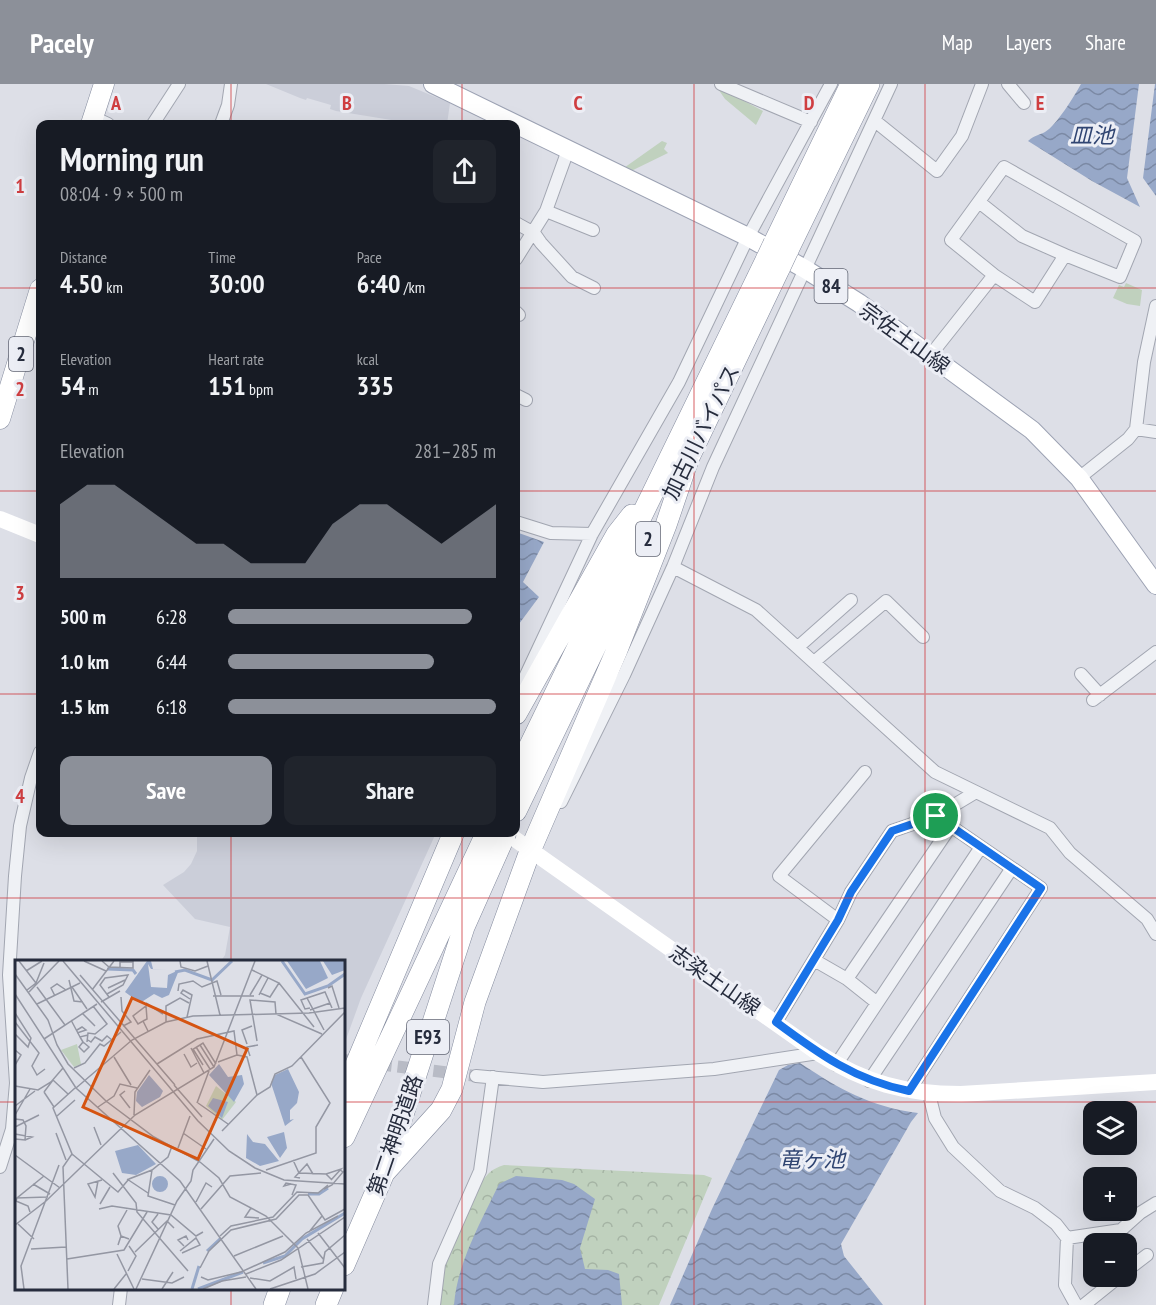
<!DOCTYPE html>
<meta charset="utf-8">
<style>
:root{--surface:#171b24;--page:#20242c;--text:#f1f3f6;--muted:#9ea1a6;--accent:#8c9099}
body{margin:0;font-family:"PT Sans Narrow","Noto Sans JP",sans-serif;background:var(--page);color:var(--text);height:100vh;display:flex;flex-direction:column;font-size:22px;white-space:nowrap}
*{box-sizing:border-box;margin:0}
p{font-size:20px;color:var(--muted)}
.icon{flex:none;width:33px;height:33px;fill:none;stroke:currentColor;stroke-width:2;stroke-linecap:round;stroke-linejoin:round}
.map{position:relative;flex:1;overflow:hidden}
.drawer{position:absolute;left:36px;top:36px;width:484px;height:717px;display:flex;flex-direction:column;background:var(--surface);border-radius:12px;box-shadow:0 6px 24px #0002}
.drawer>*{flex:none}
.controls{position:absolute;left:1083px;top:1017px;display:grid;gap:12px}
.controls a{display:grid;place-items:center;width:54px;height:54px;border-radius:12px;background:var(--surface);box-shadow:0 6px 24px #0002;font-size:30px}
.pin{position:absolute;display:grid;place-items:center;width:51px;height:51px;color:#fff;margin:-26px;border:3px solid #fff;border-radius:50%;box-shadow:0 2px 6px #0007}
.round{display:grid;place-items:center;flex:none;width:63px;height:63px;border-radius:12px;background:var(--page)}
.summary{display:flex;align-items:center;justify-content:space-between;height:102px;padding:0 24px}
h1{font-size:33px;font-weight:600;line-height:45px}
.metrics{display:grid;grid-template-columns:repeat(3,1fr);gap:9px;height:102px;padding:6px 24px}
.metrics div{display:grid;align-content:center}
.metrics b{font-size:26px;font-weight:600}
.metrics small{font-size:16px;font-weight:400}
.metrics p{font-size:16px}
.chart{height:168px;padding:12px 24px}
.chart p{display:flex;justify-content:space-between}
.chart svg{width:100%;height:108px;margin-top:6px;fill:var(--accent);opacity:.7}
.action{display:flex;gap:12px;margin-top:auto;padding:12px 24px}
.action a{flex:1;height:69px;border-radius:12px;background:var(--accent);color:#fff;font-size:24px;font-weight:600;line-height:69px;text-align:center}
.action a+a{background:var(--page);color:var(--text)}
ul{padding:0 24px;list-style:none;font-size:20px}
li{display:grid;grid-template-columns:96px 72px 1fr;align-items:center;height:45px}
li i{height:15px;border-radius:8px;background:var(--accent)}
header{display:flex;align-items:center;gap:36px;box-sizing:border-box;height:84px;padding:0 30px;background:var(--accent);color:#fff}
header strong{font-size:28px}
nav{display:flex;gap:33px;margin-inline-start:auto;font-size:21px}
.map>svg:first-child{display:block}
</style>
<header>
<strong>Pacely</strong>
<nav><a>Map</a><a>Layers</a><a>Share</a></nav>
</header>
<div class="map">
<svg width="1156" height="1221" viewBox="0 0 1156 1221">
<defs>
<pattern id="forest-crowns" width="20" height="18" patternUnits="userSpaceOnUse" patternTransform="scale(1.5)"><rect width="20" height="18" fill="#c0d1be"/><path d="M2 6a3 3 0 1 1 6 0M12 15a3 3 0 1 1 6 0" fill="none" stroke="#a5b4a4"/></pattern>
<pattern id="water-waves" width="16" height="10" patternUnits="userSpaceOnUse" patternTransform="scale(1.5)"><rect width="16" height="10" fill="#97a8c8"/><path d="M0 5q4-4 8 0t8 0" fill="none" stroke="#7b89a4"/></pattern>
</defs>
<rect width="100%" height="100%" fill="#dddfe7"/>
<path fill="#cbced9" d="M266,0H384L409,2L450,19L447,40L419,38L416,40L336,27L330,25L331,21L307,14L306,16L300,14Z
M197,749H436L361,914L344,961V878L221,877L225,871L230,843L195,835L163,801L184,788L191,780L197,767Z"/>
<path fill="url(#forest-crowns)" d="M504,1081L704,1091L712,1094L659,1221H439C440,1213 440,1205 441,1197C446,1170 469,1110 488,1090C493,1085 498,1083 504,1081Z"/>
<path fill="#c0d1be" d="M716,2L763,27L756,41L725,15Z
M662,57L667,59L664,65L668,69L627,89L621,86Z
M1126,199L1142,206L1140,222L1127,220L1113,214L1119,201L1124,203Z"/>
<path fill="url(#water-waves)" d="M1081,0H1139L1127,94L1140,123L1092,97L1028,57C1036,50 1038,52 1045,48C1056,42 1075,11 1081,0Z
M1155,0H1156V112L1143,94Z
M516,448L544,458L523,498L539,513L516,544Z
M800,979C839,1005 871,1023 918,1029L911,1038L841,1160L844,1172L883,1221H670L712,1125L779,986L788,981Z
M516,1092L562,1096L574,1100L595,1115L580,1164L585,1185L608,1186L619,1190L622,1221H454C457,1179 481,1138 499,1100Z"/>
<g fill="none" stroke-linecap="round" stroke-linejoin="round">
<path stroke="#b8bbc5" stroke-width="12" stroke-dasharray="12 6" stroke-linecap="butt" d="M344,976L476,992"/>
<g stroke="#a2a6b1" stroke-width="14">
<path id="minor" d="M721,0L811,38
M1008,0L1024,19
M93,33L108,40
M875,37L937,87L962,52L982,0
M153,40L179,0
M221,40L228,21L231,0
M979,118L1022,152L1065,171
M546,127L593,146
M516,139L534,149L541,159L572,193L594,204
M516,175L546,127L568,66
M516,228L519,231
M929,273L994,191L951,156L1004,83L1135,157L1120,193L1065,171L1035,218L994,191
M516,311L526,316
M1136,345L1144,278L1156,222
M1079,394L1128,355L1136,345L1156,348
M516,438L551,449L592,450
M673,483L756,526L935,688L1050,744L1070,769L1147,835L1156,850
M798,563L851,516
M814,578L886,517L923,553
M1081,590L1100,611
M519,606L592,450L679,298L748,153L831,0
M1093,616L1156,568
M561,718L624,591L673,483L713,383L891,0
M838,836L779,792L865,688
M814,876L847,895L876,918
M847,895L951,742
M776,938L838,836L851,808L892,747L936,732L976,708
M836,981L981,763
M476,992L543,998L714,985L818,969
M869,997L1012,784
M909,1007L1041,804L936,732
M929,1010L935,1034L953,1063L1000,1107L1035,1124L1056,1140L1067,1154L1121,1146L1140,1129L1156,1119
M0,1083L12,1045L16,999L9,891L15,792L20,742L31,694L40,668
M1067,1154L1065,1201L1076,1221
M1126,1187L1147,1171
M119,1221L121,1204
M434,1221L439,1180L480,1087L493,993
M1084,1221L1120,1192"/>
</g>
<g stroke="#9ca2b3" stroke-width="20">
<path id="primary" d="M433,0L748,153L805,185L859,219L1032,346L1079,394L1156,501"/>
</g>
<g stroke="#848b9e" stroke-width="21">
<path id="trunk" d="M91,40L104,0
M0,335L40,205"/>
</g>
<g stroke="#848b9e" stroke-width="22">
<path id="motorway" d="M774,159L851,0
M788,166L869,0
M682,388L780,183
M516,630L617,450L632,431
M516,690L767,174
M516,727L646,458
M344,1029L351,992L454,748
M344,1053L487,748
M384,1089L441,1026L452,1005L475,918L530,767L617,566L666,441L688,376
M344,1181L384,1089L464,843L505,751
M274,1221L280,1204
M326,1221L333,1204"/>
</g>
<use href="#minor" stroke="#eff1f5" stroke-width="12"/>
<path stroke="#fff" stroke-width="16" d="M0,435L40,451
M505,748L818,969C865,999 905,1010 961,1010L1156,998"/>
<use href="#primary" stroke="#fff" stroke-width="18"/>
<use href="#trunk" stroke="#fff" stroke-width="20"/>
<use href="#motorway" stroke="#fff" stroke-width="21"/>
<g stroke="#848b9e" stroke-width="22" stroke-linecap="butt">
<path id="motorway-bridge" d="M767,174L774,159
M780,183L788,166
M505,751L506,748"/>
</g>
<use href="#motorway-bridge" stroke="#fff" stroke-width="21"/>
</g>
<g fill="none" stroke-linecap="round" stroke-linejoin="round">
<g stroke="#fff" stroke-width="12">
<path id="route" d="M936,732L1041,804L909,1007C855,996 819,970 776,938L838,836L851,808L892,747Z"/>
</g>
<use href="#route" stroke="#1a73e8" stroke-width="8"/>
</g>
<path fill="none" stroke="#cf3e41" stroke-width="1.5" stroke-opacity="0.55" d="M231,0V40M462,0V40M694,0V1221M925,0V1221M0,204H40M516,204H1156M0,407H40M516,407H1156M0,610H40M516,610H1156M231,748V878M462,748V1221M0,814H1156M0,1018H16M344,1018H1156M231,1204V1221"/>
<g text-anchor="middle" dominant-baseline="central" stroke-width="6" stroke-linejoin="round" paint-order="stroke">
<g fill="#eceef5" stroke="#616674" stroke-width="1.5">
<rect x="814.5" y="185" width="33" height="34" rx="4.5"/>
<rect x="9" y="253" width="24" height="34" rx="4.5"/>
<rect x="636" y="438" width="24" height="34" rx="4.5"/>
<rect x="407" y="936" width="42" height="34" rx="4.5"/>
</g>
<g font-size="20" font-weight="bold" fill="#262c3d">
<text x="831" y="202">84</text>
<text x="21" y="270">2</text>
<text x="648" y="455">2</text>
<text x="428" y="953">E93</text>
</g>
<g font-size="21" fill="#262c3d" stroke="#eceef5">
<text transform="translate(905 254) rotate(36)">宗佐土山線</text>
<text transform="translate(701 348) rotate(-64)">加古川バイパス</text>
<text transform="translate(715 896) rotate(35)">志染土山線</text>
<text transform="translate(395 1051) rotate(-71)">第二神明道路</text>
</g>
<g font-size="22" font-style="italic" fill="#304572" stroke="#eceef5">
<text x="1092" y="51">皿池</text>
<text x="812" y="1075">竜ヶ池</text>
</g>
</g>
<g transform="translate(15 876)">
<rect width="330" height="330" fill="#dddfe7"/>
<path d="M201,126L221,142L207,160L191,146Z" fill="#c0d1be"/>
<path d="M62,84L66,104L59,107L46,90Z" fill="#c0d1be"/>
<path d="M132,1H136L138,9L152,10L136,9L133,4L136,27L152,28L153,15L164,10L154,35L147,38L139,34L125,43L110,32ZM272,1H305L313,18L291,29ZM308,1H330V10L317,15ZM204,104L213,117L227,115L229,124L219,142L194,115ZM273,109L284,132L282,143L275,150V160L279,159L270,166L256,123L260,115ZM134,115L148,131L145,137L127,147L121,141L122,132ZM198,138L213,142L207,158L193,146ZM269,172L272,188L265,198L252,177ZM232,174L238,182L250,184L264,201L245,206L231,198ZM123,185L141,204L121,215L107,213L100,191ZM137 224a8 8 0 1 1 16 0a8 8 0 1 1-16 0Z" fill="#97a8c8"/>
<path fill="none" stroke="#97a8c8" stroke-width="3" d="M267,1L290,34L313,26L330,14M92,9L118,10L121,14M160,12L170,10L197,20L217,1M293,234H304L313,228M192,291L206,278M248,303L270,296L287,279L330,253M177,329L184,306M183,329L228,312"/>
<path fill="none" stroke="#9497a3" stroke-width="1.5" d="M4,1L21,23L12,30M48,1L183,161L214,191L240,208L269,220L330,224M69,1L91,11M87,1L94,7L118,8V1M165,1L166,7L180,11L193,6M192,1L205,55M105,8V2H118M237,10L264,23L255,37L245,33M11,11L27,1M0,14L33,60L42,85L53,104L91,141L139,177L185,202L204,218L215,237L251,256L283,288M65,15L160,125M54,20L59,41L68,42M21,23L29,3M264,23L299,67M22,27L50,65M57,27L72,49M93,28L110,20M313,28L317,26L324,48M77,30L99,1M163,31L164,24L178,21L187,27L202,21L206,35M14,32L44,1M0,34L61,128L165,221L241,329M92,34L108,25L113,15L90,18L85,25L94,37M235,35L247,15M244,35L253,18M40,36L36,28L42,24L51,30M198,36H239M106,37L107,51L116,62L108,66M292,38L309,70M86,42L105,31M131,43L148,54M22,44L65,23M295,48L290,49L286,40L310,32L317,48M295,50L315,43M0,53L16,78L13,87L0,74M67,53L80,66M172,57L177,35L168,30L166,33L175,39M56,60L65,77L73,75M128,61L132,59L131,46L118,56L123,64L128,61L133,71M0,62L24,93L17,106L22,115L30,109M151,62V46L165,38L174,43M62,70L67,67L71,70L62,73M65,77L68,82L64,87L69,92L74,87L68,82M29,79L82,44M73,80L76,82L80,77L87,81L92,76L97,80M242,81L235,40L260,42L261,54L307,74M72,82L73,73L80,74L92,64L78,46M232,84L227,70L237,66M185,85L199,107M181,87L195,109M176,88L189,113M178,89L188,105M0,90L6,95L0,105M177,90L188,83L201,104M169,94L176,107L182,103M222,95L232,97L242,135M235,96L232,87L243,85M99,97L116,125M142,104L182,79L219,71L222,95L203,102M59,108L70,103L85,84L89,86L106,72M159,125L187,157M0,126L23,130L36,122L48,108M61,128L117,80L151,62L178,56L294,53L330,48M110,131L105,135L115,148M29,132L38,120L53,134M29,132L39,147M182,143L194,111M183,143L213,164M0,146L20,131M83,147L99,136L105,124L122,128M0,155L15,129M119,155L120,132L135,110M42,156L60,140M0,159L8,160L11,166L10,180L0,179M0,167L24,155M79,167L86,185M207,171L242,135L255,127L260,114L277,106L330,52M41,173L51,200M168,173L191,189M0,174L17,177L10,180M163,188L175,156M57,194L103,232L114,219L137,210L153,197L157,186M0,195L45,228M278,200L284,213L311,214L317,220M137,210L133,236L160,245M251,210L301,193V167L315,143L286,97M98,213L121,243L122,252L173,311M311,214L326,209L316,220M29,216L2,238L33,237M285,218L280,217L292,204L298,214M112,219L133,233M83,221L80,237L73,224L87,220M18,224L35,234M276,224L269,226L271,223L281,225L277,235M309,229L317,225L328,212L325,210M2,238L1,241L13,246L15,252M181,242L191,223L197,227M85,244L95,227M236,248L230,257L244,258M84,249L97,246L156,255L181,276L188,272M186,249L215,216L246,213M143,254L137,262L143,269M3,264L19,279M0,265L31,241L120,155L199,107L240,1M294,272L307,256M303,273L330,308M106,276L103,266L112,250M205,276L216,266L258,257L282,232L303,233L313,225M292,279L309,300M103,285L106,276L114,279M169,286L163,280L171,276L173,280M283,288L293,329M16,289L51,287M165,291L181,278L185,285L167,293M120,292L152,261L159,268M102,294L119,329M219,296L268,276M52,299L109,290L132,252M286,307L308,303L310,292L330,275M185,308L194,291L216,270L261,259L284,235H293L310,260L330,249M113,311L121,296L114,286M231,314L266,300L330,257M186,317L193,320L226,312L270,292L291,273L323,256M235,318L255,321L279,307L281,319M127,319L157,323L169,317M9,329L6,306L44,205M53,329L48,207L57,194L38,148L60,128M99,329L111,314M121,329L162,241L176,221L178,210L199,179M147,329L158,312M188,329L207,321L231,317M255,329L300,314L330,292"/>
<path fill="#d55411" fill-opacity="0.15" stroke="#d55411" stroke-width="3" d="M117,38L232,89L183,199L68,147Z"/>
<rect width="330" height="330" fill="none" stroke="#262c3d" stroke-width="3"/>
</g>
<g font-size="20" text-anchor="middle" font-weight="bold" fill="#cf3e41" stroke="#eceef5" stroke-width="6" stroke-linejoin="round" paint-order="stroke">
<text x="116" y="26">A</text>
<text x="347" y="26">B</text>
<text x="578" y="26">C</text>
<text x="809" y="26">D</text>
<text x="1040" y="26">E</text>
<text x="20" y="109">1</text>
<text x="20" y="312">2</text>
<text x="20" y="516">3</text>
<text x="20" y="719">4</text>
</g>
</svg>
<div class="controls">
<a><svg class="icon" aria-label="layers" viewBox="0 0 24 24"><path d="M12 4l9 5-9 5-9-5zM3 14l9 5 9-5"/></svg></a>
<a>+</a>
<a>−</a>
</div>
<div class="pin" style="left:936px;top:732px;background:#1e9e55"><svg class="icon" aria-label="arrive" viewBox="0 0 24 24"><path d="M6 21V4h12l-3 4 3 4H6"/></svg></div>
<section class="drawer">
<div class="summary"><div><h1>Morning run</h1><p>08:04 · 9 × 500 m</p></div><a class="round"><svg class="icon" aria-label="share" viewBox="0 0 24 24"><path d="M12 15V3M7 8l5-5 5 5M5 13v7h14v-7"/></svg></a></div>
<div class="metrics">
<div><p>Distance</p><b>4.50<small> km</small></b></div>
<div><p>Time</p><b>30:00</b></div>
<div><p>Pace</p><b>6:40<small> /km</small></b></div>
</div>
<div class="metrics">
<div><p>Elevation</p><b>54<small> m</small></b></div>
<div><p>Heart rate</p><b>151<small> bpm</small></b></div>
<div><p>kcal</p><b>335</b></div>
</div>
<div class="chart"><p><span>Elevation</span>281–285 m</p>
<svg viewBox="0 0 160 44" preserveAspectRatio="none"><path d="M0 44V14L10 6L20 6L30 14L40 22L50 30L60 30L70 38L80 38L90 38L100 22L110 14L120 14L130 22L140 30L150 22L160 14V44z"/></svg>
</div>
<ul>
<li><b>500 m</b>6:28<i style="width:91%"></i></li>
<li><b>1.0 km</b>6:44<i style="width:77%"></i></li>
<li><b>1.5 km</b>6:18<i style="width:100%"></i></li>
</ul>
<div class="action"><a>Save</a><a>Share</a></div>
</section>
</div>
